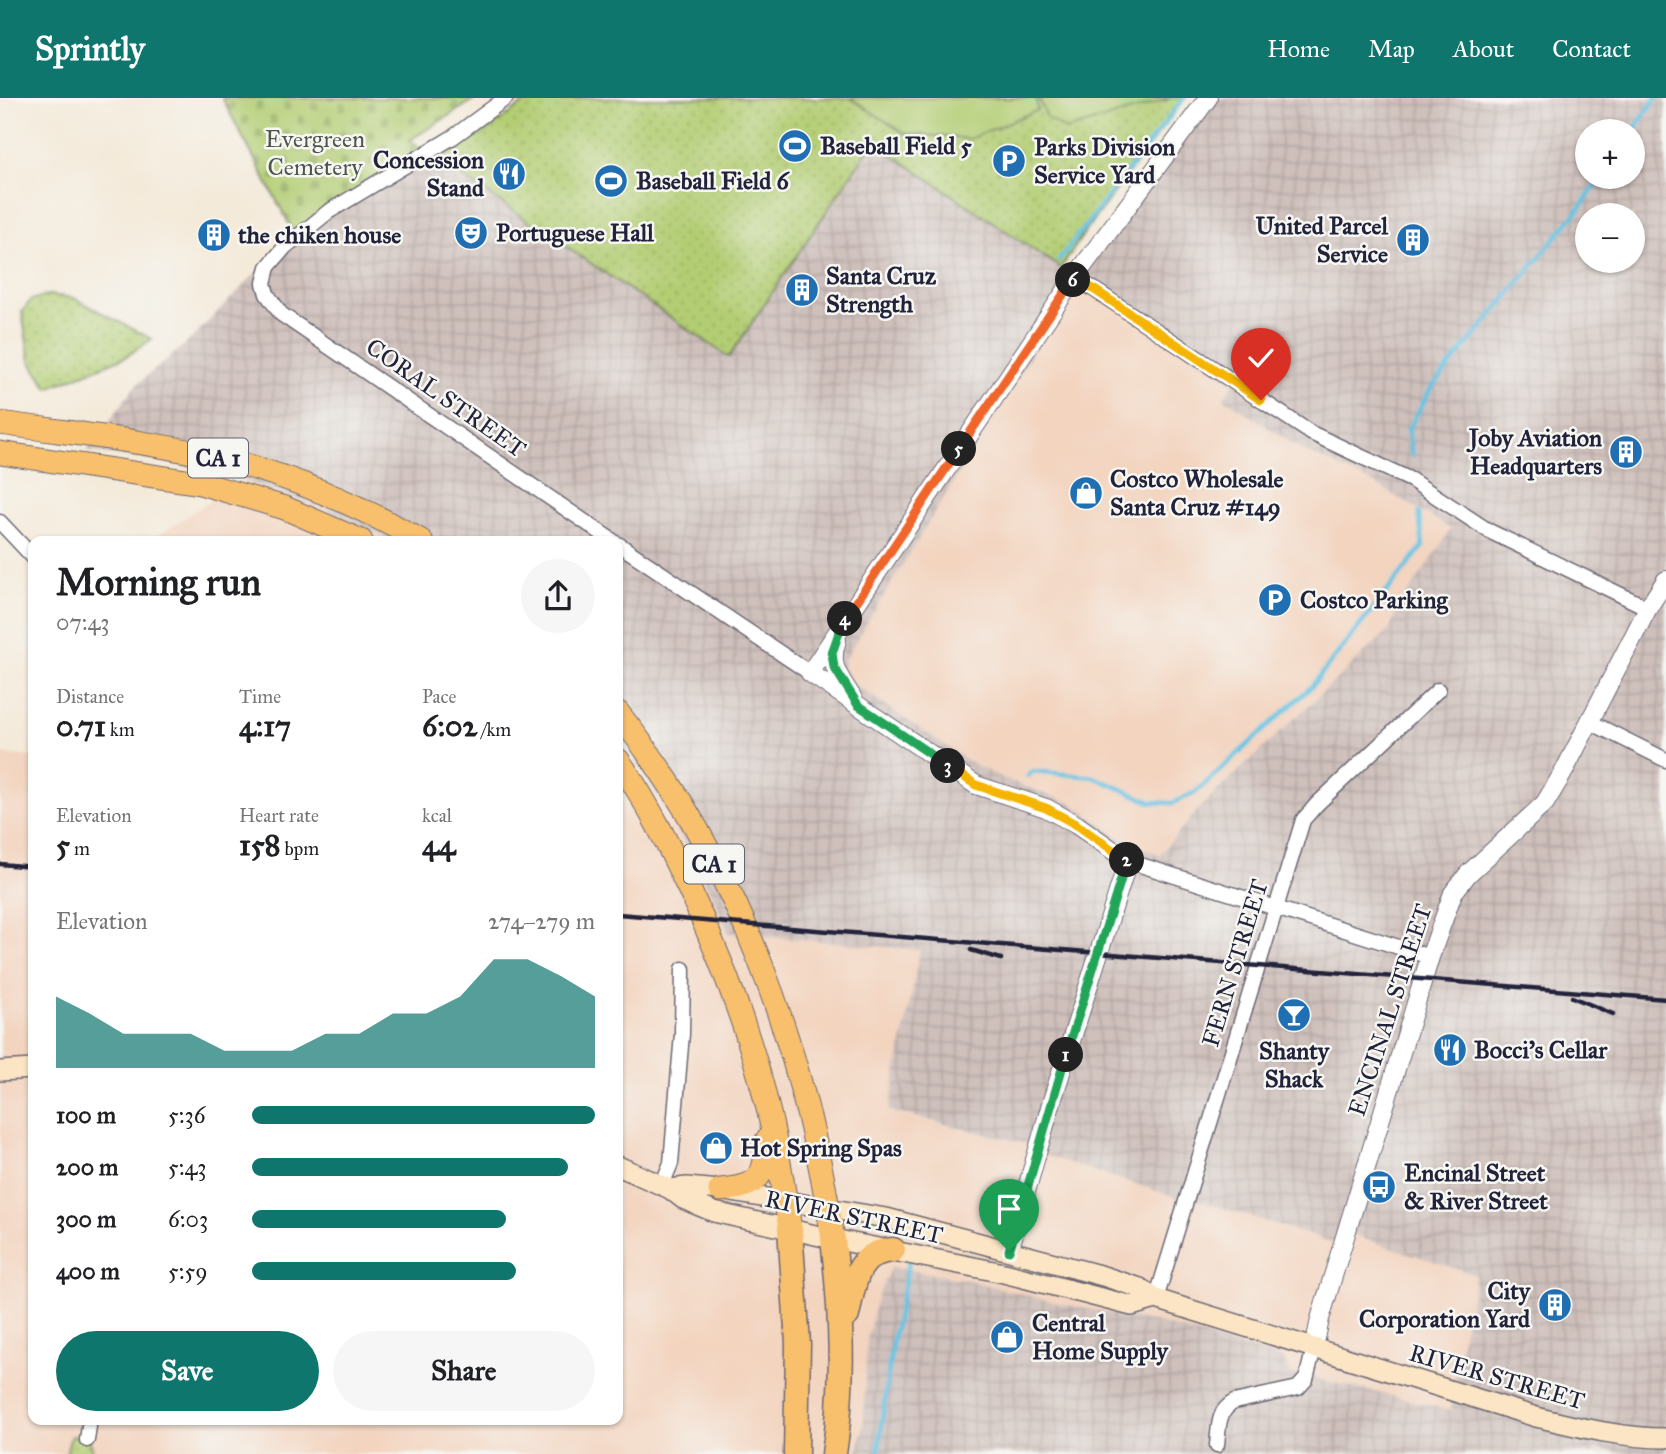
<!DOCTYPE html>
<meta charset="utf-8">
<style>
:root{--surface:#fff;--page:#f6f6f6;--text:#202124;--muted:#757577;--accent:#0f766e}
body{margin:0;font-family:"IM FELL Great Primer",serif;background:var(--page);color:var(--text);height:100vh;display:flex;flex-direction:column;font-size:26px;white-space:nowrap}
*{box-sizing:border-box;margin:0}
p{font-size:23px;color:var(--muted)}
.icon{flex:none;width:38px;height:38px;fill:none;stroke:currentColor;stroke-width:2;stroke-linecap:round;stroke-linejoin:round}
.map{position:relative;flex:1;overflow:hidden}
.details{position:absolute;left:28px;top:438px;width:595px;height:889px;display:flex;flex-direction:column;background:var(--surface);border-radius:14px;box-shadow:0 2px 5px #0004}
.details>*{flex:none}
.buttons{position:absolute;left:1575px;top:21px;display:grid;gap:14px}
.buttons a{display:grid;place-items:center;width:70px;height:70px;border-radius:50%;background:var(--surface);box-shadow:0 2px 5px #0004;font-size:35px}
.pin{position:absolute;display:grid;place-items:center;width:60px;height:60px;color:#fff;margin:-72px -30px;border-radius:50% 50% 50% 0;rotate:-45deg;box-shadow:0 0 7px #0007}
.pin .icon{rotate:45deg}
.km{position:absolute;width:35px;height:35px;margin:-18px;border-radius:50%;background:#222;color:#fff;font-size:19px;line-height:35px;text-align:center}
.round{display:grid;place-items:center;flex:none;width:74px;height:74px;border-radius:37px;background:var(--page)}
.overview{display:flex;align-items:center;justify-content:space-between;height:119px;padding:0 28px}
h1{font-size:38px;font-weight:700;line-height:52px}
.metrics{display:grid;grid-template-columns:repeat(3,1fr);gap:10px;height:119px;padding:7px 28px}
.metrics div{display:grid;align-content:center}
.metrics b{font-size:30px;font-weight:700}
.metrics small{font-size:19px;font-weight:400}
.metrics p{font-size:19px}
.chart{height:196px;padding:14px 28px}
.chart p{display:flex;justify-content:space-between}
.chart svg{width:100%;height:126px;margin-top:7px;fill:var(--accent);opacity:.7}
.action{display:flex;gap:14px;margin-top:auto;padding:14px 28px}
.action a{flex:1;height:80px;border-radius:42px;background:var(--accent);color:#fff;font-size:28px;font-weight:700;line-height:80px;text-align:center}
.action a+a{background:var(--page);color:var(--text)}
ul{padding:0 28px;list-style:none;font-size:23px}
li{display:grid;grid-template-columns:112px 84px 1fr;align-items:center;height:52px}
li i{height:18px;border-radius:9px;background:var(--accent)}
header{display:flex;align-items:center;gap:42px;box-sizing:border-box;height:98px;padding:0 35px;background:var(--accent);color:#fff}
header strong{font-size:33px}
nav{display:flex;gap:38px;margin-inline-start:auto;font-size:24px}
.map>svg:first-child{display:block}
</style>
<header>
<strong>Sprintly</strong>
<nav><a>Home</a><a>Map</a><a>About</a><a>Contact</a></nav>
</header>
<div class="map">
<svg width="1666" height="1356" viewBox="0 0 1666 1356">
<defs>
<pattern id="industrial-grid" width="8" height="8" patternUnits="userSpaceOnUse" patternTransform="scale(1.75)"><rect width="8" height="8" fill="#cfc0bb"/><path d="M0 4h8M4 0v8" fill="none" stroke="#b1a5a2"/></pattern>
<pattern id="grass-dots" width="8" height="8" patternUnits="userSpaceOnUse" patternTransform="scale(1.75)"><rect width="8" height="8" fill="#b3cd73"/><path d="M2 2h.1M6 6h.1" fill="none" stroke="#9ab064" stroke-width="1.8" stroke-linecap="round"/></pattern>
<pattern id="cemetery-stones" width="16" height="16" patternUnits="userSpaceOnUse" patternTransform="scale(1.75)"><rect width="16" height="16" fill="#b3cd73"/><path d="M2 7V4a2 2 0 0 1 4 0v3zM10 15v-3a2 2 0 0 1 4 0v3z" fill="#9ab064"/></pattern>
</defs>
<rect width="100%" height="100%" fill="#f6f6f2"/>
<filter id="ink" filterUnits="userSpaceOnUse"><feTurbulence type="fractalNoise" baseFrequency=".0143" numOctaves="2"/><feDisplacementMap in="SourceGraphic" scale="14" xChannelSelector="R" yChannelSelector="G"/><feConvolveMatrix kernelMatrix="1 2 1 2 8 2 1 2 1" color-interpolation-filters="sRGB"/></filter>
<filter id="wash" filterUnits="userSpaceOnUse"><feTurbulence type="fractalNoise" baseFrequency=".00686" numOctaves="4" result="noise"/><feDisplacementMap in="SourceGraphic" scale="28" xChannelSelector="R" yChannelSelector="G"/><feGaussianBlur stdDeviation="1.57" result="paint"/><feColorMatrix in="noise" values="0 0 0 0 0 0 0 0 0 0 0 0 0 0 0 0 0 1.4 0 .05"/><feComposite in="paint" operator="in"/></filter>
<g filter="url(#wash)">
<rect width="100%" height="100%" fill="#f4eada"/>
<path fill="#f3d4bf" d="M1078,181L1234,285L1224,300L1302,352L1375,386L1451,431L1397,512L1390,531L1201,708L1158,757L1129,744L1046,694L1000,679L971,665L852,585L843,571L846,559Z
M242,382L326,411L391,443H150Z
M618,639L671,720L714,801L729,835L920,852L889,1014L1037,1049L1186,1099L1341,1147L1346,1134L1476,1177L1456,1266L1451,1314L1401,1300L1290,1275L1208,1240L1167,1227L1058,1205L968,1182L863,1330L857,1356H94L88,1340L71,1338L66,1356H0V656L33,659V1321H618Z"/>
<path fill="url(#industrial-grid)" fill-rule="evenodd" d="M1205,0H1666V1356H1624L1595,1351V1354L1608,1356H857L863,1330L867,1241L877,1200L891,1169L968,1182L1058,1205L1167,1227L1284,1261L1290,1275L1401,1300L1451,1313L1456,1267L1476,1177L1346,1135L1341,1147L1187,1099L1185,1102L1035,1054L1036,1048L889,1013L920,852L729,835L714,801L671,720L618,639V443H391L326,411L242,382L170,365L87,353L136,287L188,244L301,129L426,54L729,258L873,43L1078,181ZM1587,33H1633V79H1587ZM1587,117H1633V163H1587ZM1078,181L1234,285L1224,300L1302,352L1375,386L1451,431L1397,512L1390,531L1201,708L1159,757L1119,739L1071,705L1000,679L971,665L852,585L843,568L846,559Z"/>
<path fill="url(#grass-dots)" stroke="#6a7857" stroke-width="2" d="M531,0H1185L1086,132L1061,170L873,44L729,259L438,62L486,33Z
M48,197L74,200L152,241L125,259L48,290L30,263L22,214L31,202Z
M71,1338L89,1340L94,1356H66Z"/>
<path fill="url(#cemetery-stones)" stroke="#6a7857" stroke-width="2" d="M222,0H477L410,42L426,54L294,135Z"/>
<path fill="#b3cd73" stroke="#6a7857" stroke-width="2" d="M850,0H1036L1038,12L969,41L904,35Z
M1039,0H1172L1066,32L1047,20Z"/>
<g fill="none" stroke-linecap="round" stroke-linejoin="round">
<path stroke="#66c4e4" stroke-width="4.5" d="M1633,33L1656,0
M1059,162L1184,0
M1412,358L1408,332L1430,292L1580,110L1601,79
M1028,678L1033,673L1094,679L1151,704L1173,705L1196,694L1312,588L1423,448L1419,415
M878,1356L892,1245L909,1163"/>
</g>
</g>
<g filter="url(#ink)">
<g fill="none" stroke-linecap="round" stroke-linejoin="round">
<g stroke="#6c6873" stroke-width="17">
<path id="minor" d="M506,0L453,39L328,114L285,149L268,169L264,185L267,196L281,216L613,443
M1075,179L1311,335L1411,382L1489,433L1648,510
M0,424L33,459
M618,446L810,575
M1590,624L1666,662
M1128,763L1430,859
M662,1087L671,1065L682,936L683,871
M1156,1201L1303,722L1317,706L1438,592
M87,1342L90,1321
M1217,1347C1219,1330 1217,1313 1234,1304L1298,1290L1306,1281L1314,1250"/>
</g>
<g stroke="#6c6873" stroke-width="20">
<path id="tertiary" d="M837,542C828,568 839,578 852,599
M1009,1153L1051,1006L1128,763L1077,727L1046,710L976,687L810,575L1075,179L1208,0
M1314,1250L1320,1221L1430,859L1453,795L1468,776L1545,705L1563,675L1648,510L1666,482"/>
</g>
<g stroke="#6c6873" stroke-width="22">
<path id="secondary" d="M0,973L33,971
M618,1068L670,1091L683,1101L714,1114L833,1141L1004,1175L1132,1208L1156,1201
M670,1091L687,1089L720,1092L886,1120L1103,1178L1140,1190L1156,1201L1536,1319C1578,1329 1622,1340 1666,1340"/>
</g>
<g stroke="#6c6873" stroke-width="25">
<path id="trunk" d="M0,325C77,336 156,344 231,363C298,381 361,408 421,443
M0,355L200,385L285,410L361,443
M618,615C738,764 805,954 833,1141
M618,662C647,703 669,748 690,793C723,865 751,938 769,1015C778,1053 784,1092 790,1131
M720,1092C758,1089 766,1079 767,1042"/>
</g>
<g stroke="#6c6873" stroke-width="27">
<path id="motorway" d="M790,1131L798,1246L796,1356
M833,1141C841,1212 845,1285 834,1356
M847,1217C854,1187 855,1154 893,1152"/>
</g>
<use href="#minor" stroke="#fff" stroke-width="14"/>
<use href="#tertiary" stroke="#fff" stroke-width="18"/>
<use href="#secondary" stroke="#fce5c4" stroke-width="19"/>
<use href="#trunk" stroke="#f8bf6c" stroke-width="23"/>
<use href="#motorway" stroke="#f8bf6c" stroke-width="24"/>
<path stroke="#22223b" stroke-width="4.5" d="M0,766L33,769
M618,816L1666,901
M971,852L1001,861
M1572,899L1613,916"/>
</g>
</g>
<g fill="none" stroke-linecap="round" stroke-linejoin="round" filter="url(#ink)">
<g stroke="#fff" stroke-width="14">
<path id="split-1" d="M1009,1153L1066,957"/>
</g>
<g stroke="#fff" stroke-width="14">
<path id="split-2" d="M1066,957L1127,762"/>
</g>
<g stroke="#fff" stroke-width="14">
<path id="split-3" d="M948,668L976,687L1046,710L1077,727L1127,762"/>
</g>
<g stroke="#fff" stroke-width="14">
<path id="split-4" d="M845,521L841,529L832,555L834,569L858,607L948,668"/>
</g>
<g stroke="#fff" stroke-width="14">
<path id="split-5" d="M845,521L959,351"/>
</g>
<g stroke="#fff" stroke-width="14">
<path id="split-6" d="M959,351L1073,182"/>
</g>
<g stroke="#fff" stroke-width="14">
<path id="split-7" d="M1073,182L1075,179L1261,302"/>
</g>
<use href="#split-1" stroke="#22a559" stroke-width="9"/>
<use href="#split-2" stroke="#22a559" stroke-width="9"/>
<use href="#split-3" stroke="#f5b400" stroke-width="9"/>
<use href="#split-4" stroke="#22a559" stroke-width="9"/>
<use href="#split-5" stroke="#f0652b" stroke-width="9"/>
<use href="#split-6" stroke="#f0652b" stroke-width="9"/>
<use href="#split-7" stroke="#f5b400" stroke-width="9"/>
</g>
<defs>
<g id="stadium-disc" transform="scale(1.75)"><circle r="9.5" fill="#1f6fb2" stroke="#f6f6f2"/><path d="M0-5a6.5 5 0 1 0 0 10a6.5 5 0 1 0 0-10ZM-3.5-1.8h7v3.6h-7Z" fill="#fff"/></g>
<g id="parking-disc" transform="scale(1.75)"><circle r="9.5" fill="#1f6fb2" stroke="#f6f6f2"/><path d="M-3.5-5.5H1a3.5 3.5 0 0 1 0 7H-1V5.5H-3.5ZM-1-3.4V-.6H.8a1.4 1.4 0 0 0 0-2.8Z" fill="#fff"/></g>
<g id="restaurant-disc" transform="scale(1.75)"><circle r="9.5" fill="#1f6fb2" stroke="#f6f6f2"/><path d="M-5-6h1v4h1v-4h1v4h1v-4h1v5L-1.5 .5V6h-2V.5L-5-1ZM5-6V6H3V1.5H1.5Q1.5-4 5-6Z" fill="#fff"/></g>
<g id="theatre-disc" transform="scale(1.75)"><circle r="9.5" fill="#1f6fb2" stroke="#f6f6f2"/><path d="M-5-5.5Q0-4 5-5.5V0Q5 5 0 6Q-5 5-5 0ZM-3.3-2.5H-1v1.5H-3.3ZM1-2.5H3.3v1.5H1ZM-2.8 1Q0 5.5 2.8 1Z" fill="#fff"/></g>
<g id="building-disc" transform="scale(1.75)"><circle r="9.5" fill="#1f6fb2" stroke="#f6f6f2"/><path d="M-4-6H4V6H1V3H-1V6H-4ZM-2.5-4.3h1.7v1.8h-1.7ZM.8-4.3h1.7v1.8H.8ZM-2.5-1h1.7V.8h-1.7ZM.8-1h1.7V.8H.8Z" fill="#fff"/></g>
<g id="shop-disc" transform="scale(1.75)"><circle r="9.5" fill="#1f6fb2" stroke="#f6f6f2"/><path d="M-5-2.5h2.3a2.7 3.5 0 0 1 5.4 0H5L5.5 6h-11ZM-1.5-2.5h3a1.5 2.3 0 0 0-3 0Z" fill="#fff"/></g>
<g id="bar-disc" transform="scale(1.75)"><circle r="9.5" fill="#1f6fb2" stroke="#f6f6f2"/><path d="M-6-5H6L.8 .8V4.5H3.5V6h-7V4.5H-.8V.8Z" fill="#fff"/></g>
<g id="bus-disc" transform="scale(1.75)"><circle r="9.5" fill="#1f6fb2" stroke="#f6f6f2"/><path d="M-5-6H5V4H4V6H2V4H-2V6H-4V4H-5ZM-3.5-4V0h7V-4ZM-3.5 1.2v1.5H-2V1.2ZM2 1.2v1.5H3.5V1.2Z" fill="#fff"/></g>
</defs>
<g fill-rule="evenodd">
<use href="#stadium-disc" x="795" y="48"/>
<use href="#parking-disc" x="1009" y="63"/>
<use href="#restaurant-disc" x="509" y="76"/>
<use href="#stadium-disc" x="611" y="83"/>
<use href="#theatre-disc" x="471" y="135"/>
<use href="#building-disc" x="214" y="137"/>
<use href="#building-disc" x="1413" y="142"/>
<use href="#building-disc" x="802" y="192"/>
<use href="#building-disc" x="1626" y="354"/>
<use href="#shop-disc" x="1086" y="395"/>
<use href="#parking-disc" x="1275" y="502"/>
<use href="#bar-disc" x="1294" y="917"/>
<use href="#restaurant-disc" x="1450" y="952"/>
<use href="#shop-disc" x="716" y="1050"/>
<use href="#bus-disc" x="1379" y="1089"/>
<use href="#building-disc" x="1555" y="1207"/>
<use href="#shop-disc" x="1007" y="1239"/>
</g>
<g text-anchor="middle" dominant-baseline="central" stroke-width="5" stroke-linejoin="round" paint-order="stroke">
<g fill="#f6f6f2" stroke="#626272" stroke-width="2">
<rect x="188" y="340.5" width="60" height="39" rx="5"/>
<rect x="684" y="746.5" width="60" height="39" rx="5"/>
</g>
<g font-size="23" font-weight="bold" fill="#22223b">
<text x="218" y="360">CA 1</text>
<text x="714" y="766">CA 1</text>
</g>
<g font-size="24" fill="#4e554c" stroke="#f6f6f2">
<text x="315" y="41">Evergreen<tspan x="315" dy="28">Cemetery</tspan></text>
</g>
<g font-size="24" font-weight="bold" fill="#22223b" stroke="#f6f6f2" text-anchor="start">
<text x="820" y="48">Baseball Field 5</text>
<text x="1034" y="49">Parks Division<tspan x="1034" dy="28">Service Yard</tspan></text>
<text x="484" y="62" text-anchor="end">Concession<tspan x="484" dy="28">Stand</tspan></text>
<text x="636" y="83">Baseball Field 6</text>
<text x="1388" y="128" text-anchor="end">United Parcel<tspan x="1388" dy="28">Service</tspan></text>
<text x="496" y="135">Portuguese Hall</text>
<text x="238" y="137">the chiken house</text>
<text x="826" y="178">Santa Cruz<tspan x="826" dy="28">Strength</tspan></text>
<text x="1602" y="340" text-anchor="end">Joby Aviation<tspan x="1602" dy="28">Headquarters</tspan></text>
<text x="1110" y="381">Costco Wholesale<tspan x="1110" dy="28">Santa Cruz #149</tspan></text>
<text x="1300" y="502">Costco Parking</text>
<text x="1474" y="952">Bocci's Cellar</text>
<text x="1294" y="953" text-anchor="middle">Shanty<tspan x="1294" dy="28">Shack</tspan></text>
<text x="740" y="1050">Hot Spring Spas</text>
<text x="1404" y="1075">Encinal Street<tspan x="1404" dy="28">&amp; River Street</tspan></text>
<text x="1530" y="1193" text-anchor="end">City<tspan x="1530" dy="28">Corporation Yard</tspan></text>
<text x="1032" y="1225">Central<tspan x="1032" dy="28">Home Supply</tspan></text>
</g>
<g font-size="24" fill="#22223b" stroke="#f6f6f2">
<text transform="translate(446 300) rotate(35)">CORAL STREET</text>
<text transform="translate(1235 865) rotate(-73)">FERN STREET</text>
<text transform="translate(1390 912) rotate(-72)">ENCINAL STREET</text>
<text transform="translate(854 1119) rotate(12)">RIVER STREET</text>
<text transform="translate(1497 1279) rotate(16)">RIVER STREET</text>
</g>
</g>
</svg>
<div class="buttons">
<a>+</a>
<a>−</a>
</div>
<div class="pin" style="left:1009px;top:1153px;background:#1e9e55"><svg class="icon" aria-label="arrive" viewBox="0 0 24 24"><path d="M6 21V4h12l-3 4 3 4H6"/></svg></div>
<div class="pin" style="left:1261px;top:302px;background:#d93025"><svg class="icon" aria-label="check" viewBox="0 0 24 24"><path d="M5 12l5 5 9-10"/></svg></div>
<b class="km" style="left:1066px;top:957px">1</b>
<b class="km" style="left:1127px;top:762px">2</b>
<b class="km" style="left:948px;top:668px">3</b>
<b class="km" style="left:845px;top:521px">4</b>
<b class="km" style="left:959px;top:351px">5</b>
<b class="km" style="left:1073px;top:182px">6</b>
<section class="details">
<div class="overview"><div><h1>Morning run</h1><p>07:43</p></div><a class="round"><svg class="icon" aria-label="share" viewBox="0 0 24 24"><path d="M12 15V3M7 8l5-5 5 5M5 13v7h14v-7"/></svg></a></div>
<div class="metrics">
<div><p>Distance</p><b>0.71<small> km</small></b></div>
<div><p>Time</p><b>4:17</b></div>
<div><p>Pace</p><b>6:02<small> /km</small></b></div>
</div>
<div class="metrics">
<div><p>Elevation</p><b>5<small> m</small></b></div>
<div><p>Heart rate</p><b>158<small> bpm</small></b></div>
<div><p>kcal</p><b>44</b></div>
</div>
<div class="chart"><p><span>Elevation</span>274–279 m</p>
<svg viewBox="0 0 160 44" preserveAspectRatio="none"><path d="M0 44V19L10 25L20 32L30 32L40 32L50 38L60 38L70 38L80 32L90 32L100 25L110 25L120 19L130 6L140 6L150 12L160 19V44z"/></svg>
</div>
<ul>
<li><b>100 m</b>5:36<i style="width:100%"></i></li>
<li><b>200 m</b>5:43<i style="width:92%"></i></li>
<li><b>300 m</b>6:03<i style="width:74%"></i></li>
<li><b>400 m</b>5:59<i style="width:77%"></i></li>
</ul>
<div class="action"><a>Save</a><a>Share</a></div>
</section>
</div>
